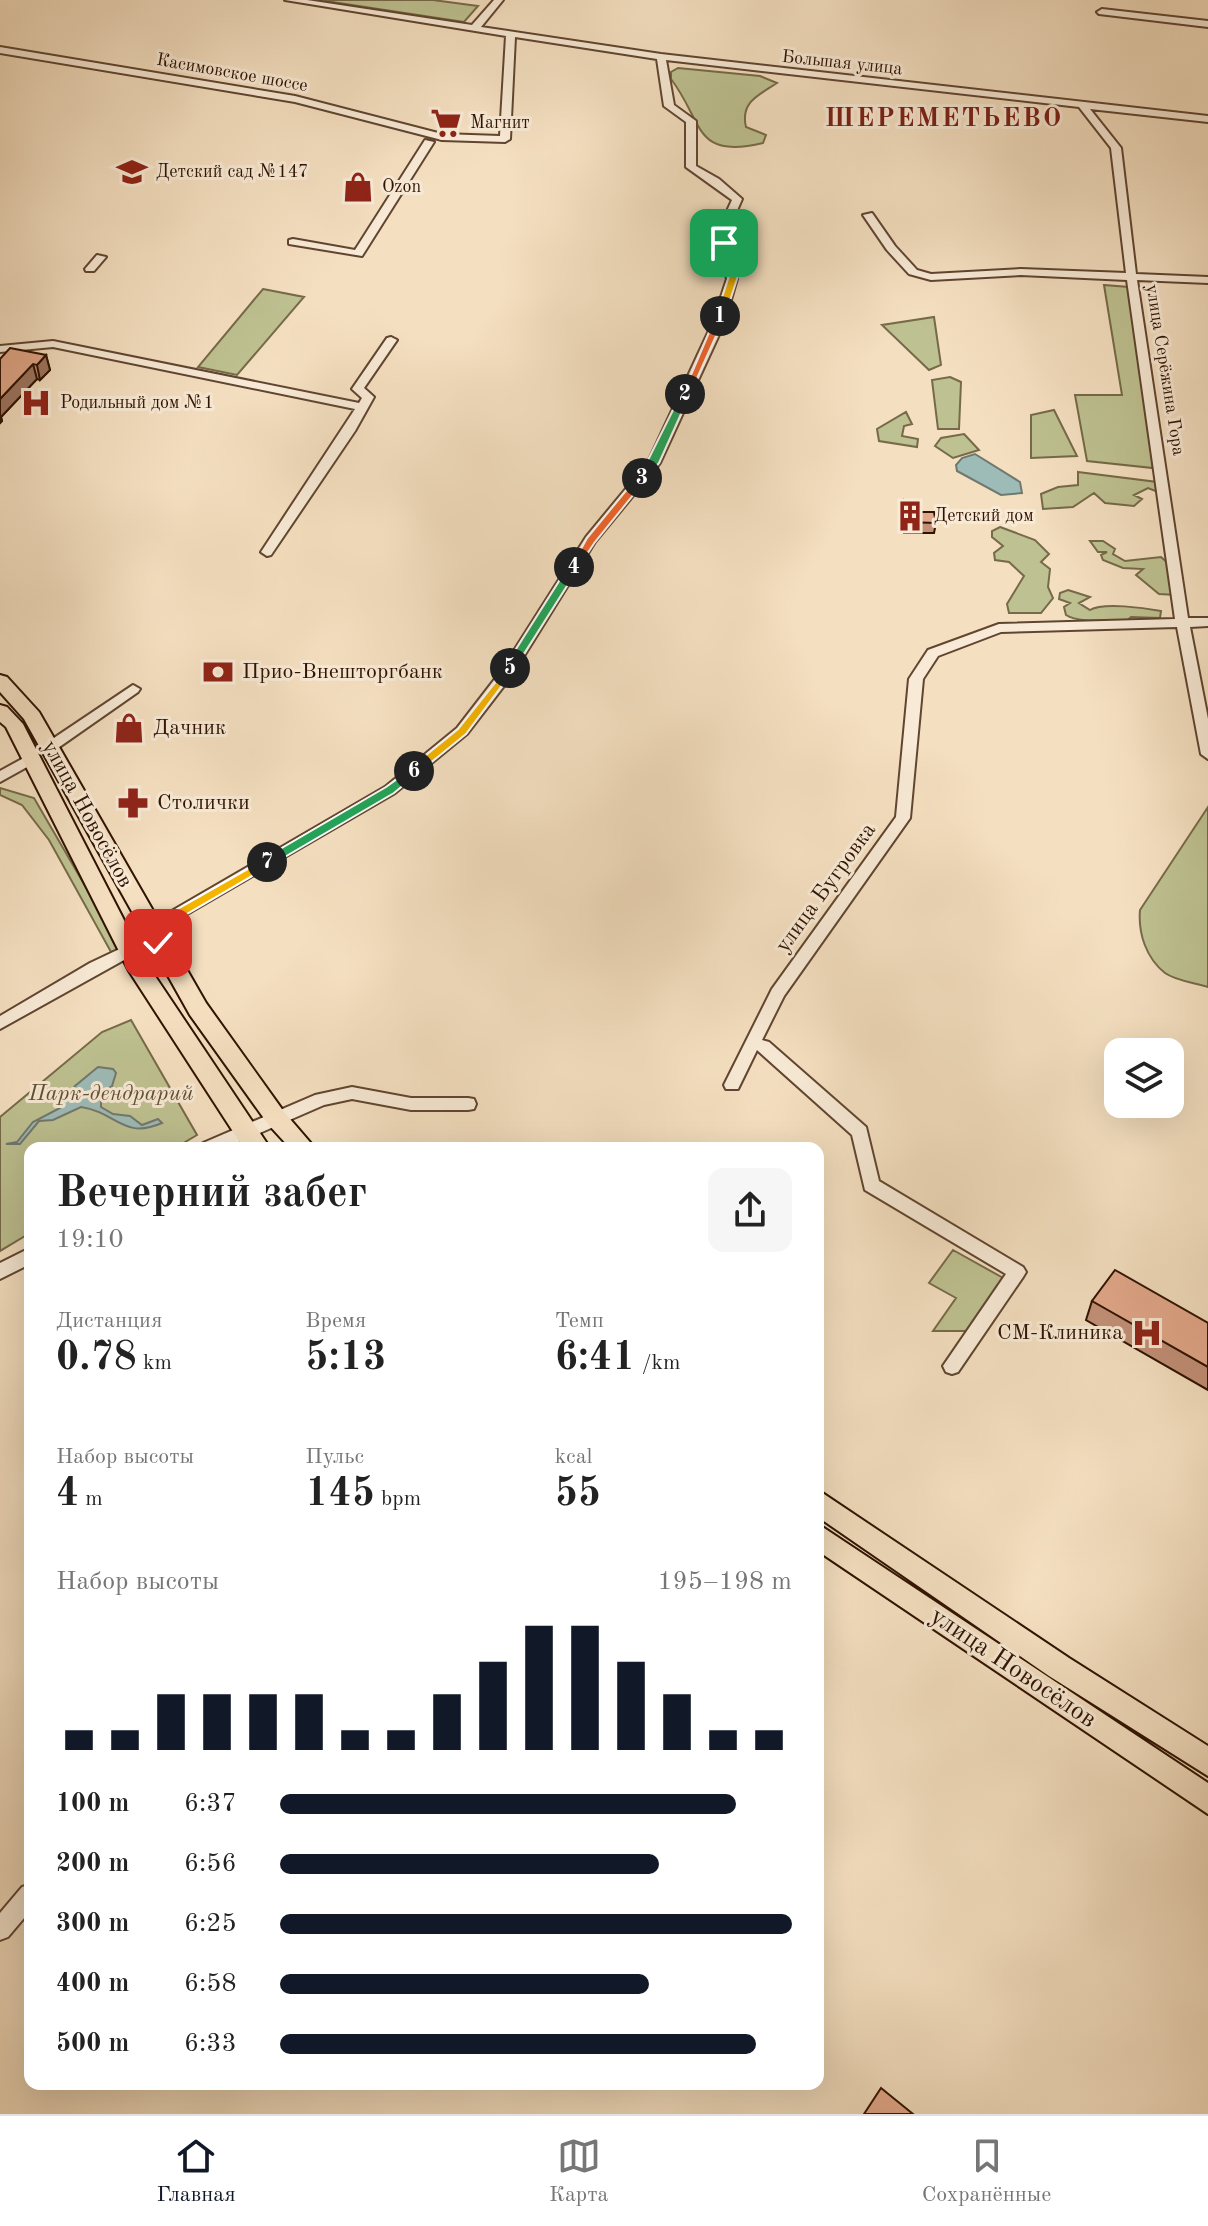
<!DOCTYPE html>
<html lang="ru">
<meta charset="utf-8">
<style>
:root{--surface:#fff;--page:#f6f6f6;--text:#222;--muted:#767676;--line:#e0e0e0;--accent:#111827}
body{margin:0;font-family:"Old Standard TT",serif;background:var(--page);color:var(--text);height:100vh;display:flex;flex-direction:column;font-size:30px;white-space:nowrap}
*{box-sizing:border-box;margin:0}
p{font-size:26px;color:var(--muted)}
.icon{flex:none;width:44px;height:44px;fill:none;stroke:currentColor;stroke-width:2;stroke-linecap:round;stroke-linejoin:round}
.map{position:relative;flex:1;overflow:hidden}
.panel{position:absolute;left:24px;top:1142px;width:800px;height:948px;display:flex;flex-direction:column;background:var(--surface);border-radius:16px;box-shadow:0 8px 32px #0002}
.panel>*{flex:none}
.tools{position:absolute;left:1104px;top:1038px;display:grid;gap:16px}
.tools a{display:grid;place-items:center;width:80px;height:80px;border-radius:16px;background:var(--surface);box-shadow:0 8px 32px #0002;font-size:40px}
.pin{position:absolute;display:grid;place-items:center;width:68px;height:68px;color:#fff;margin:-34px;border-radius:16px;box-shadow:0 4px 12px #0006}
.km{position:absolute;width:40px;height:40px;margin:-20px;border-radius:50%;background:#222;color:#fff;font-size:22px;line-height:40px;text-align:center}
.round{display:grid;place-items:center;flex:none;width:84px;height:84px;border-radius:16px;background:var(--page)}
.head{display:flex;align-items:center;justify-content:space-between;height:136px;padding:0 32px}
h1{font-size:44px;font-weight:700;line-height:60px}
.metrics{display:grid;grid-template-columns:repeat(3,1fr);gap:12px;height:136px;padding:8px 32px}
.metrics div{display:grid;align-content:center}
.metrics b{font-size:40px;font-weight:700}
.metrics small{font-size:22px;font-weight:400}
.metrics p{font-size:22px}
.chart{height:224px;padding:16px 32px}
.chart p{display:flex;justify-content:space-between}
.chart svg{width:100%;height:144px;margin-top:8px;stroke:var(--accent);stroke-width:6}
ul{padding:0 32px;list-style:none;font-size:26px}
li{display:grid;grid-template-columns:128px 96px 1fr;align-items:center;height:60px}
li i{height:20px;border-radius:10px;background:var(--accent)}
.dock{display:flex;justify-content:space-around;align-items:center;height:112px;border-top:2px solid var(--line);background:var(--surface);font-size:22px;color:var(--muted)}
.dock a{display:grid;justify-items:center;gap:4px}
.dock .current{color:var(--accent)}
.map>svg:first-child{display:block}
</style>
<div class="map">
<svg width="1208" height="2114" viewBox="0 0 1208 2114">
<rect width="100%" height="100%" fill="#f4dfc0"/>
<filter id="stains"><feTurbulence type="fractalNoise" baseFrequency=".0025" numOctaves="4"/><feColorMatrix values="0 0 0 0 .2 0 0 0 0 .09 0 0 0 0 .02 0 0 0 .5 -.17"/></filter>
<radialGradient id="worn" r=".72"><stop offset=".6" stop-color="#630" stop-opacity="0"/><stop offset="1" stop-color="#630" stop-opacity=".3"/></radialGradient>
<path fill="#bec191" stroke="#766a48" stroke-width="2" d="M319,0H433L478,6L464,22Z
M678,68L760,76L777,83C759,95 740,102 746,127L766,135L763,143C693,160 704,122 671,79V72Z
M1104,285L1129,287L1153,468L1087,461L1075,395H1122Z
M263,289L304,297L237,375L198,367Z
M934,317L941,365L929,370L882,325Z
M950,377L961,382L959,429H938L932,380Z
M1054,410L1077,456L1031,458V415Z
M906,412L912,424L904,426L902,436L918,439L917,447L879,441L877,429Z
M964,434L979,450L953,458L935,446L941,438Z
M1078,472L1157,482L1158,492L1148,488L1134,495L1142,499L1134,506L1105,503L1094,493L1073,507L1043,509L1041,494L1058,487L1078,485Z
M1000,527L1035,540L1049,554L1041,562L1050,569L1048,587L1053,598L1041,613H1009L1007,604L1024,576L1009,562L995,560L994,553L1003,546L992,537V531Z
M1090,541H1103L1115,549L1113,554L1125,561L1161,557L1169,564L1176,595L1159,594L1136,575L1143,569L1123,568L1103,560L1101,555L1107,552H1098Z
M1068,590L1090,597L1079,603L1090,610C1103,602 1145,608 1161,611L1160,618L1131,617L1128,620C1108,619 1080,624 1066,615L1064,607L1070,603L1059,599L1060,593Z
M0,788L34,798L120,946L115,953L111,952L49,840L22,805L0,795Z
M1208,807V987C1196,983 1176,981 1165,973C1146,958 1138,933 1140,910Z
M131,1020L197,1135L175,1148H30V1233L0,1251V1117L102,1032Z
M953,1250L1005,1279L968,1331H933L956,1298L929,1283Z"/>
<path fill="#9dbcb8" stroke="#71786e" stroke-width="2" d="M975,454L1020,482L1022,493L1001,495L957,471L956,465L962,458Z
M98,1067L113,1069L116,1073L112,1086L101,1093V1107L113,1114L130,1116L142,1125L158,1119L162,1123C123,1140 116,1112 81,1107L53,1120L39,1121L20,1144H6L17,1142L33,1122L60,1108L75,1086Z"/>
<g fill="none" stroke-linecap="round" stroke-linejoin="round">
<g stroke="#604530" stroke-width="4">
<path id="minor" d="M285,0H307L472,25L494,0H503L481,27L661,54L1208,116V122L1090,109L1121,148L1136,274L1208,277V283L1137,280L1188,618H1208V626L1190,627L1208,719V759L1201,754L1177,627L1001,632L938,656L923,679L910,818L784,996L762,1040L769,1042L866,1127L879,1181L1023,1267L1026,1272L1023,1277L958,1372L952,1374L946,1372L943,1366L1006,1274L865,1190L852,1135L757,1050L738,1089H726L724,1085L772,989L896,817L909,679L928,650L999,624L1175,619L1127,280L1021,275L931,280L909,274L887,250L863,215L872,213L895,246L917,270L931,274L1021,269L1126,273L1111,148L1079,107L666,60L674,105L696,121V166L719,179L742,199L732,222L729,243L737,279L724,324L660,463L595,542L511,677L467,734L395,793L151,935L146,934L143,930L146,926L385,787L457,728L501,671L586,537L648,462L712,324L727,279L719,243L722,222L732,200L686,167V122L664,106L657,59L515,37L510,139L505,142L442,140L295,102L0,53V47L295,96L442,134L500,136L506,36Z
M1102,9L1208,21V27L1099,14L1097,12Z
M425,140L434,142L362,256L289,244V240L293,239L355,250Z
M97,255L106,257L94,271H86L85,269Z
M391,337L397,340L364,388L374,397L355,431L271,555L267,556L261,552L355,409L53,347L0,352V346L53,341L359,403L362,398L352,389L387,338Z
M133,685L140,689L138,692L55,750H45L43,747L45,744Z
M31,754L38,759L36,762L0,782V771Z
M128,945L133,947L136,951L133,955L0,1029V1016L90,963Z
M352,1087L411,1098H468L474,1099L476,1104L474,1109L468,1110H411L352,1099L324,1105L225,1148H201L203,1143L315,1095Z
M30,1248V1264L0,1279V1263Z
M30,1884V1911L8,1937L0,1940V1913L22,1887Z"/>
</g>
<g stroke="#2f1200" stroke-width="4">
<path id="major" d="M0,675L7,677L39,712L206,1003L284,1112L315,1148H290L268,1124L190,1015L24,719L0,692Z
M0,705L7,707L23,724L145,961L270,1148L243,1147L129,971L6,727L0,722Z
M818,1490L1069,1658L1208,1746V1776L1049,1676L818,1517Z
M818,1524L1208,1783V1814L818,1551Z"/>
</g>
<use href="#minor" fill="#f8ead6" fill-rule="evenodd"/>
<use href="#major" fill="#f4dfc0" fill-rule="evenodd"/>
</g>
<path fill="#c29077" stroke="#2f1200" stroke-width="2" d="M46,355L50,370L40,380L37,379L1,417L2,421L0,423V359Z
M904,500L936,523L934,533H904L902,510Z
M1092,1301L1208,1323V1390L1086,1320Z"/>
<path fill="#9e7661" stroke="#2f1200" stroke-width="2" d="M46,355L50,370L40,380L37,365Z
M33,364L37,379L1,417L2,421L0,423V399Z"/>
<path fill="#e2a88a" stroke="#2f1200" stroke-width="2" d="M10,348L46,355L37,365L33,364L0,399V359Z
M904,500H919L920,512H934L936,523L905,522Z
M1115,1270L1208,1323V1367L1092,1301Z
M881,2088L913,2114H864Z"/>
<path fill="#f5b400" stroke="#fff" stroke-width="2" d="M721,241L729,243L738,276L725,316L720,318L716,316L729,276Z"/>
<path fill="#f0652b" stroke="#fff" stroke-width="2" d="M720,313L725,316L690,394L682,396L716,316Z"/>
<path fill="#22a559" stroke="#fff" stroke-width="2" d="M682,392L690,394L659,463L645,480H638Z"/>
<path fill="#f0652b" stroke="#fff" stroke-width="2" d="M638,476L647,478L595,542L577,569H570L587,538Z"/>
<path fill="#22a559" stroke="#fff" stroke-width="2" d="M574,564L579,567L515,668L506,670L504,668L568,567Z"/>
<path fill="#f5b400" stroke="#fff" stroke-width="2" d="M510,664L515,668L466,734L418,773H410V768L458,729Z"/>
<path fill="#22a559" stroke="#fff" stroke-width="2" d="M414,767L420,771L418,773L394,793L271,865H263V859L386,787Z"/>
<path fill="#f5b400" stroke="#fff" stroke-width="2" d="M267,858L273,862L271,865L158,931L164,943L158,947L153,946L144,930L146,927Z"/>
<defs>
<g id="supermarket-bare" transform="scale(2.4)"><path d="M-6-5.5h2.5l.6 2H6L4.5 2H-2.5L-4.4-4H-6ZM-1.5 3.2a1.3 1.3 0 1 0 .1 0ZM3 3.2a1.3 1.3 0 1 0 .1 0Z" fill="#8f2418" stroke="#f8ead6" stroke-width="2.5" paint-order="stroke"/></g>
<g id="school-bare" transform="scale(2.4)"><path d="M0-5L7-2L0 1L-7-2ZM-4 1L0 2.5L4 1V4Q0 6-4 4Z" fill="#8f2418" stroke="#f8ead6" stroke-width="2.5" paint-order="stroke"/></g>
<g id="shop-bare" transform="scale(2.4)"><path d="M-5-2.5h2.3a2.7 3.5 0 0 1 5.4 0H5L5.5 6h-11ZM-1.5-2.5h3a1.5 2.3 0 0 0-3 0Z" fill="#8f2418" stroke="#f8ead6" stroke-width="2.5" paint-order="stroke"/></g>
<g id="hospital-bare" transform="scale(2.4)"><path d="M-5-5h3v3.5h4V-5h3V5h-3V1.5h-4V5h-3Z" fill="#8f2418" stroke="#f8ead6" stroke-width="2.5" paint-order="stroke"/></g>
<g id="building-bare" transform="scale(2.4)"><path d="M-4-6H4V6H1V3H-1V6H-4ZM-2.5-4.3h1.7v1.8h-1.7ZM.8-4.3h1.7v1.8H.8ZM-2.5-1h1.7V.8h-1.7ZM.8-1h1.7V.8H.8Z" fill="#8f2418" stroke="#f8ead6" stroke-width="2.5" paint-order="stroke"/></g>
<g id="bank-bare" transform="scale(2.4)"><path d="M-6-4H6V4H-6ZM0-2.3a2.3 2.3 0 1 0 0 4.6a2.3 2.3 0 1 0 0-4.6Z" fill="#8f2418" stroke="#f8ead6" stroke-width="2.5" paint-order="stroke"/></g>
<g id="pharmacy-bare" transform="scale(2.4)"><path d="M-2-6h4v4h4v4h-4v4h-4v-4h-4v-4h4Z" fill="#8f2418" stroke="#f8ead6" stroke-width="2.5" paint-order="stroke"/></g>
</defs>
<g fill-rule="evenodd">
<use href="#supermarket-bare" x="446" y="123"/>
<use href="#school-bare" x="132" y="172"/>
<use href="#shop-bare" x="358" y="187"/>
<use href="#hospital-bare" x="36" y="403"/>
<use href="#building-bare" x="910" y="516"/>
<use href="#bank-bare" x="218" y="672"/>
<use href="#shop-bare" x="129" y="728"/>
<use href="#pharmacy-bare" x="133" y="803"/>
<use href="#hospital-bare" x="1147" y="1333"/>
</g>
<g text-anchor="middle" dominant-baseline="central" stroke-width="6" stroke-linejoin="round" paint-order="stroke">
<g font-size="18" fill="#2f1200" stroke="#f8ead6">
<text transform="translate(842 63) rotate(6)">Большая улица</text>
<text transform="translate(232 73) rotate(10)">Касимовское шоссе</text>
<text transform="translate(1165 370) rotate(81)">улица Серёжина Гора</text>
</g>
<g font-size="18" fill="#2f1200" stroke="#f8ead6" text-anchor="start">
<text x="470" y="123">Магнит</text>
<text x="156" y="172">Детский сад №147</text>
<text x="382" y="187">Ozon</text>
<text x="60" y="403">Родильный дом №1</text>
<text x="934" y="516">Детский дом</text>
</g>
<g font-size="22" fill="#2f1200" stroke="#f8ead6" text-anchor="start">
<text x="242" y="672">Прио-Внешторгбанк</text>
<text x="153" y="728">Дачник</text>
<text x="157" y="803">Столички</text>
<text x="1123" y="1333" text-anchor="end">СМ-Клиника</text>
</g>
<g font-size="22" fill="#2f1200" stroke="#f8ead6">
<text transform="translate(87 814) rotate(61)">улица Новосёлов</text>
<text transform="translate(826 888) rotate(-54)">улица Бугровка</text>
</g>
<g font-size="22" font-style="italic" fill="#614f33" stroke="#f8ead6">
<text x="111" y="1094">Парк-дендрарий</text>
</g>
<g font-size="26" font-weight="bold" letter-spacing="2" fill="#7a1f14" stroke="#f8ead6">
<text x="944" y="119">ШЕРЕМЕТЬЕВО</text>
</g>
<g font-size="26" fill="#2f1200" stroke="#f8ead6">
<text transform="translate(1013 1668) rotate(34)">улица Новосёлов</text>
</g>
</g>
<rect width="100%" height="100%" filter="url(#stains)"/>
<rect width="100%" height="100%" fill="url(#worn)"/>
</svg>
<div class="tools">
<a><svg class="icon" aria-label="layers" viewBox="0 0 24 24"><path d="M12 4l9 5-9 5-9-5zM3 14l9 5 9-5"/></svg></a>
</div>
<div class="pin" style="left:724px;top:243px;background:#1e9e55"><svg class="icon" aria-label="arrive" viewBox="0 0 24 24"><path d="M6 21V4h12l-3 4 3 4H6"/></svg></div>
<div class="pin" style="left:158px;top:943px;background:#d93025"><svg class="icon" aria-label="check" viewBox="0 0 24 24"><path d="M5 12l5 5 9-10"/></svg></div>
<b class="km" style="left:720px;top:316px">1</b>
<b class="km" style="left:685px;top:394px">2</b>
<b class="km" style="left:642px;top:478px">3</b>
<b class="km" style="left:574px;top:567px">4</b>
<b class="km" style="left:510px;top:668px">5</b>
<b class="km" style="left:414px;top:771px">6</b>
<b class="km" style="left:267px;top:862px">7</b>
<section class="panel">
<div class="head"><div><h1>Вечерний забег</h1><p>19:10</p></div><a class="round"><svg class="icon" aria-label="share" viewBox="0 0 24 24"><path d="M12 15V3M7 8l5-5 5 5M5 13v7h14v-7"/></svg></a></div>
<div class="metrics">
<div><p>Дистанция</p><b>0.78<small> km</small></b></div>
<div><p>Время</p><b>5:13</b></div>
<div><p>Темп</p><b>6:41<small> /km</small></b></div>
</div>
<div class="metrics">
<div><p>Набор высоты</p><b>4<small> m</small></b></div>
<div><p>Пульс</p><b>145<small> bpm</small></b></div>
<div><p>kcal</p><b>55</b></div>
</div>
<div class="chart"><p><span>Набор высоты</span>195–198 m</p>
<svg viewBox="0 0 160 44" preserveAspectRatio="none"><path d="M5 44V38M15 44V38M25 44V27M35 44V27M45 44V27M55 44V27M65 44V38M75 44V38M85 44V27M95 44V17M105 44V6M115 44V6M125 44V17M135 44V27M145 44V38M155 44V38"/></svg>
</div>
<ul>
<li><b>100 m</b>6:37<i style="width:89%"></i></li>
<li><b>200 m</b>6:56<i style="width:74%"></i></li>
<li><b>300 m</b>6:25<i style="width:100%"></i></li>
<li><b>400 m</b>6:58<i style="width:72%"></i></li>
<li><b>500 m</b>6:33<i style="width:93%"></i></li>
</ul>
</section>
</div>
<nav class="dock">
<a class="current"><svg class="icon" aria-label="home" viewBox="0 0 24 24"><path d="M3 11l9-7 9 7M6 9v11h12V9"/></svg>Главная</a>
<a><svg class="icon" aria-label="map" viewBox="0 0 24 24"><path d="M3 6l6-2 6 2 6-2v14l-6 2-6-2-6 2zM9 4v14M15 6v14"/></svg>Карта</a>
<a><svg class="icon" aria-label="saved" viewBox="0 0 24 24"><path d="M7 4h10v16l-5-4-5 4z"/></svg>Сохранённые</a>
</nav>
